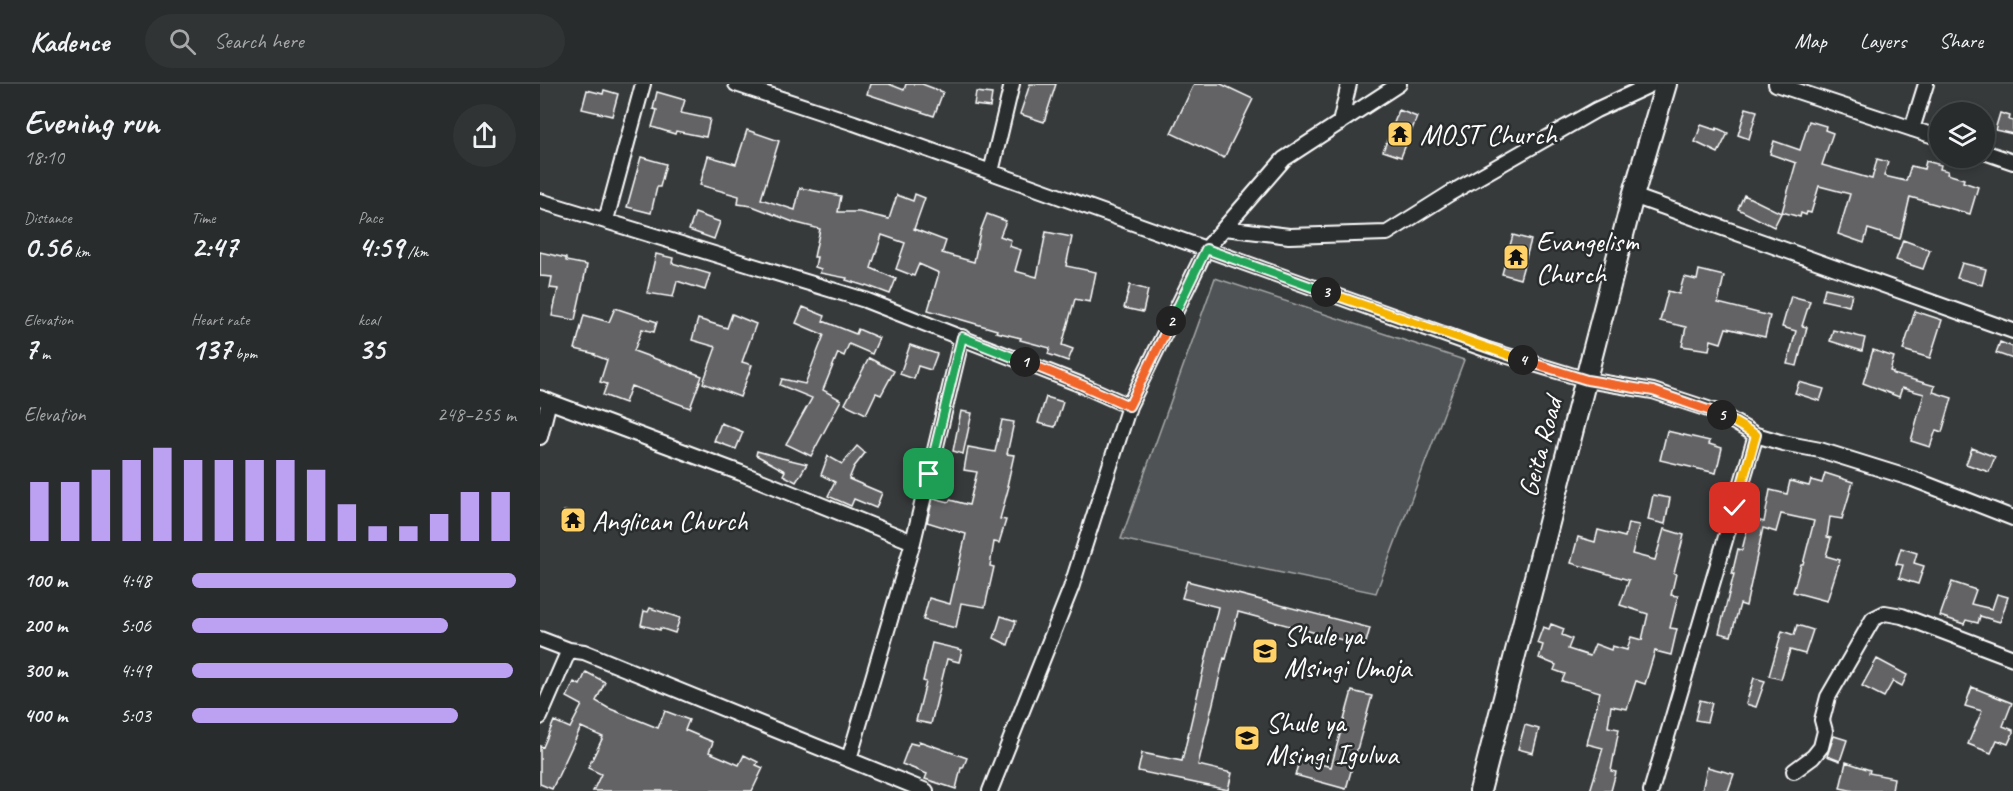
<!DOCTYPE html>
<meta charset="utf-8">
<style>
:root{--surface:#292c2c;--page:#313434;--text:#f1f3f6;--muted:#a5a7a9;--line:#454848;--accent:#bca0f2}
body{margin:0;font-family:Caveat,sans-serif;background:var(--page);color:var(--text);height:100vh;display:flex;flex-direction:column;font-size:22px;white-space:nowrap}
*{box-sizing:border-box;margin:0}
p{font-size:20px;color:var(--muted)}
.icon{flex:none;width:33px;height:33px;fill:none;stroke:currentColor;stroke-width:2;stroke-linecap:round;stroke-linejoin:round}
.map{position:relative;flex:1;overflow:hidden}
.side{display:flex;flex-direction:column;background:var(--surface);width:540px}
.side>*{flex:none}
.tools{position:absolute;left:1389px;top:18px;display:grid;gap:12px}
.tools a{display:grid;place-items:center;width:66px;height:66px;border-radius:50%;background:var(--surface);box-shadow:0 3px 9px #0003,0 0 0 2px var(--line);font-size:30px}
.pin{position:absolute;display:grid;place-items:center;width:51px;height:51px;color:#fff;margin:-26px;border-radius:12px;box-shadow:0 3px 9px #0006}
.km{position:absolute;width:30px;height:30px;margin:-15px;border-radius:50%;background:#222;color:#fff;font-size:16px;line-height:30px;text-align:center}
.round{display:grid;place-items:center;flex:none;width:63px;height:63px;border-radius:32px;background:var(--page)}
.overview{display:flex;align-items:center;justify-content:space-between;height:102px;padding:0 24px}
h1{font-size:33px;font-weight:700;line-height:45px}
.stats{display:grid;grid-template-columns:repeat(3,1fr);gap:9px;height:102px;padding:6px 24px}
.stats div{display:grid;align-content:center}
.stats b{font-size:30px;font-weight:700}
.stats small{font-size:16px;font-weight:400}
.stats p{font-size:16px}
.chart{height:168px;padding:12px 24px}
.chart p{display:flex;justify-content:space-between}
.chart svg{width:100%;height:108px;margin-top:6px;stroke:var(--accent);stroke-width:6}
ul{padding:0 24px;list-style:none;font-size:20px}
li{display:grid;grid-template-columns:96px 72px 1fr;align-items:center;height:45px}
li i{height:15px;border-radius:8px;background:var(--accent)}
header{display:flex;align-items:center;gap:36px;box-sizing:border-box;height:84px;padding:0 30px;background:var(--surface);border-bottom:2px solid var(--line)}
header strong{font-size:28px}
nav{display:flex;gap:33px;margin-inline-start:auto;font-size:21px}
.search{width:420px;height:54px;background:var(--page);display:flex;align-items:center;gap:15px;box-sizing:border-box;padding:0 21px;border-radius:33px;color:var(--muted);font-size:22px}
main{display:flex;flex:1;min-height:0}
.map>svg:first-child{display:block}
</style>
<header>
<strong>Kadence</strong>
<div class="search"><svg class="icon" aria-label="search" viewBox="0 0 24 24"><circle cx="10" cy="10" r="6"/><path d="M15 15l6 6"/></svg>Search here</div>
<nav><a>Map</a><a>Layers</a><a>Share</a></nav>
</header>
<main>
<section class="side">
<div class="overview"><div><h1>Evening run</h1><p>18:10</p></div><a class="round"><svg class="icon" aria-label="share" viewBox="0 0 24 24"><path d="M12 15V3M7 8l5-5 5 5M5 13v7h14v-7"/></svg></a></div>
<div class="stats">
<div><p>Distance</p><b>0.56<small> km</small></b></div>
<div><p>Time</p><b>2:47</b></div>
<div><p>Pace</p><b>4:59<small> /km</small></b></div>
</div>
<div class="stats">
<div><p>Elevation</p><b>7<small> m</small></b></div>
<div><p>Heart rate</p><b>137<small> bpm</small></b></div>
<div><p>kcal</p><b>35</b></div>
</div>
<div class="chart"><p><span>Elevation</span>248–255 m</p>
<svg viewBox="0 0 160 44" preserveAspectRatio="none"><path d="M5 44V20M15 44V20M25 44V15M35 44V11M45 44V6M55 44V11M65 44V11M75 44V11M85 44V11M95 44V15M105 44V29M115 44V38M125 44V38M135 44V33M145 44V24M155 44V24"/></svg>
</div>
<ul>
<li><b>100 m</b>4:48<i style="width:100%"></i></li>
<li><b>200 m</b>5:06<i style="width:79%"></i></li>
<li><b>300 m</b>4:49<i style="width:99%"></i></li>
<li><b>400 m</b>5:03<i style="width:82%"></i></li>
</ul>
</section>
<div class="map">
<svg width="1473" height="707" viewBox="0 0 1473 707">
<rect width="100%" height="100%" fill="#373a3b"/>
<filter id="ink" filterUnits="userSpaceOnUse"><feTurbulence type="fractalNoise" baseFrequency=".0167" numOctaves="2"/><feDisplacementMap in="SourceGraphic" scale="12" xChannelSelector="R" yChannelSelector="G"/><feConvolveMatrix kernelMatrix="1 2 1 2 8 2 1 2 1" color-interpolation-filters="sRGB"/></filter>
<g filter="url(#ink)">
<path fill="#505354" stroke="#a8a9aa" stroke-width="1.5" d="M675,194L924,276L836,509L581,455Z"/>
<path fill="#636465" stroke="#fff" stroke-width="1.5" d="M330,0H349L364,6L366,0H382L403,8L394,32L327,10Z
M490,0H516L504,38L480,30Z
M654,0H681L713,15L684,74L631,49Z
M47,6L63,10L64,6L78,10L72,32L42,25Z
M117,8L145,16L141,29L170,35L166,53L136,47L135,50L112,43L117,26L113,25Z
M436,8L452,10L450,23L434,21Z
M1206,24L1217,27L1209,55L1198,51Z
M859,26L877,33L861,73L843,67Z
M1460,29L1470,32L1469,36L1473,37V50L1455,46Z
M1269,37L1286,42L1285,46L1293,49L1282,81L1332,95L1337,75L1348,78L1344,92L1366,97L1371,82L1384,85L1386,77L1401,81L1400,85L1408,87L1407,90L1424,95L1423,98L1438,103L1430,130L1370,113L1360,155L1328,145L1324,159L1298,150L1310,110L1279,102L1271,129L1267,128L1266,131L1261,129L1260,133L1242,128L1256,79L1230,70L1234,57L1260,66Z
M1161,41L1176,46L1177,44L1188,49L1178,69L1155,58Z
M207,46L239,57L221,115L255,126L260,104L301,112L298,128H319L349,135L357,111L373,117L375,110L385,114L374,145L406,157L402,169L434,178L440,148L447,130L466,137L460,152L471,156L469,162L481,166L475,187L497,193L506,148L532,153L526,182L556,188L550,218L535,215L522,261L533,265L528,277L508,270L510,264L480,256L481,254L456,248L457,246L388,226L399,189L379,180L374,192L356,185L365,159L342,151L331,184L356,195L350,210L326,201L325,202L306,196L307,194L280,189L281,185L275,183L277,173H274L280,145L253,138L212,122L198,120L199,112L160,101L168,72L196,80Z
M101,73L126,80L120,103H117L111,129L87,123Z
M1204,111L1241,129L1234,143L1198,125Z
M155,129L180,138L174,155L149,146Z
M973,151L991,156L980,195L962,190Z
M1363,156L1390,166L1383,185L1356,176Z
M0,168L26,174V177L47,181L35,236L12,232L18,205L10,204L12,193L0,192Z
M116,170L133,174L132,179L170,190L165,206L137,197L133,213L107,209Z
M1422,179L1446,185L1442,201L1417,194Z
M1159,186L1184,192L1178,219L1230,232L1225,253L1186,244L1181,259L1171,256L1169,266L1142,262L1146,243L1120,237L1128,207L1139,210L1144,193L1157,196Z
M590,201L608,206L603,228L584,224Z
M1285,204L1312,210L1309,222L1282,216Z
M1251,212L1270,217L1262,242L1267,243L1257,282L1247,280L1256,247L1242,243Z
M263,223L285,232L283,237L316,250L318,245L339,254L332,270L309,260L304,272L298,269L283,306L301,316L271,372L246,360L272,314L240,301L242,295L265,300L284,251L256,239Z
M75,224L117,238L114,248L102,245L94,267L162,292L150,324L91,302L85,319L63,311L67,300L60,298L67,276L54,271L55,270L35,265L44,231L69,238Z
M1375,227L1402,236L1390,274L1363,266Z
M192,230L216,240L202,278L212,281L200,313L163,299L176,263L152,256L158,235L187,244Z
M1293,246L1325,254L1322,267L1290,257Z
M1460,258L1473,263V275L1456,269Z
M370,261L397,270L391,286L378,282L374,295L360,290Z
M1333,266L1354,273L1350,287L1353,288V290L1395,302L1393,308L1412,314L1402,348L1396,346L1390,363L1371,357L1384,310L1362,304L1359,313L1323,299Z
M329,274L354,287L341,311L336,309L326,330L305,320Z
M1259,298L1284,305L1280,317L1255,309Z
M506,313L523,318L515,343L498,339Z
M421,327L432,329L423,370L413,367Z
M462,336L474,338L467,370L474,371L467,402H469L460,435L466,436L459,459L454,458L450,482L454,483L445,523L421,519L416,544L383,536L389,514L410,520L426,450L387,438L393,414L409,418L410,416L429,421L437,388L424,386L428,363L455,368Z
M181,339L203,348L196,365L174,357Z
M1127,347L1170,357L1169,360L1182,364L1176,389L1120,376Z
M317,362L325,369L314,383L309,395L342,409L336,424L314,415L311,422L288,412L295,398L281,391L288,372L302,380Z
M1432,364L1455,373L1449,388L1426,380Z
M217,367L242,374L267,380L256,398L243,391L245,387L216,371Z
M1285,389L1313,398L1302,435L1290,433L1287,453L1291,454L1286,472L1300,476L1287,517L1253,508L1261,480H1263L1274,437L1241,430L1236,448L1223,444L1206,522L1200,520L1191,552L1179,549L1194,490H1192L1198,465L1202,466L1210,434L1224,438L1230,406L1247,410L1250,397L1269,402L1271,396L1282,399Z
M1113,411L1130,414L1125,440L1108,436Z
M24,427L45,431L42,444L21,439Z
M1088,439L1099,441L1092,470L1115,476L1124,445L1144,451L1134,489L1136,490L1131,511L1138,512L1130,544L1137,545L1131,571L1115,567L1105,600L1096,597L1087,625L1071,622L1068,643L1079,645L1071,687L1076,688L1071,707H1050L1063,664L1047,660L1060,608L1022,597L1025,590L1014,586L1016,581L999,574L1003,561L997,559L1003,543L1009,545L1011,540L1024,545L1022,551L1032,555L1028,565L1050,572L1055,560L1071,566L1072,562L1087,566L1091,553L1102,556L1108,530L1080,521L1089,496L1031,479L1038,453L1055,458L1058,446L1085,453Z
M1361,464L1377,469L1374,479L1384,482L1378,500L1359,494L1363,481L1356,480Z
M647,497L830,544L825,562L698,528L686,575L684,574L658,681L692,689L688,706L598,687L602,669L642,677L678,523L642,514Z
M1412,498L1436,506L1431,520L1452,525L1457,510L1468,513L1460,538L1440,532L1438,539L1426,536L1424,540L1400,532Z
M110,524L140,534L135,549L120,544V546L101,541L104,527L108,528Z
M461,532L476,537L468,561L454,554Z
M1257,541L1273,546L1265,570L1250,566L1241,595L1229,592L1242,547L1254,551Z
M392,559L422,566L419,578L407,575L391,640L376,637L386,598L383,597Z
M1337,575L1367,591L1362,602L1353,597L1344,613L1322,602Z
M46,588L65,598L56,617L68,624L118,644L125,627L149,636L145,646L173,658L169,668L199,681L204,671L218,678L216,681L223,684L212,707H53L61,690L48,684L63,653L41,643L12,705L0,700V662L3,663L14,637L30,644L42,621L27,613L34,598L40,601Z
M1214,594L1225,597L1216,623L1206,620Z
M1432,603L1472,619L1463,642L1473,646V649L1468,660L1457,656L1451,669L1428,660L1442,627L1425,622Z
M812,607L832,612L806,705L755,691L760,674L791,683Z
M1160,616L1172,619L1167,638L1155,636Z
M985,641L999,645L993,669L978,665Z
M1294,652L1307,656L1300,677L1287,672Z
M379,657L427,674L423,684H421L416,705L385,695L387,690L362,680L370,659L378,661Z
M1306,678L1330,686L1329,689L1354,694L1352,707H1314L1300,704Z
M1167,683L1194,690L1188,707H1162Z"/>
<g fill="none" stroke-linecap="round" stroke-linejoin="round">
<g stroke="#fff" stroke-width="18">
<path id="minor" d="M196,0L314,39L945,265L1047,296L1113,307L1177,328L1216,351L1243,359L1280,366L1373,395L1473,434
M1236,0L1400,54
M800,39L809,0
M1372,45L1386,0
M1444,68L1473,78
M451,88L472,0
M1093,112L1473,247
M0,117L325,216L542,301L589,322
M66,136L103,0
M685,144L749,152L847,149L909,110L1056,26L1112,0
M0,314L201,389L373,458
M0,353L9,317
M0,555L29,566L44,568L386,707
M0,633L29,566
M309,675L373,458L422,253
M1254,687L1273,673L1281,663L1285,647L1282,636L1288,613L1333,535L1345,529L1362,532L1473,574
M450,707L531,504L589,322L666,165L744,75L859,0
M1111,707L1216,351"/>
</g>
<g stroke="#fff" stroke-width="24">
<path id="secondary" d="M940,707L1093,112L1126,0"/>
</g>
<use href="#minor" stroke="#2a2d2e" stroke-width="14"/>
<use href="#secondary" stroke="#2a2d2e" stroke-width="20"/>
</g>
</g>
<g fill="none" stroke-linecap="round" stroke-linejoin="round" filter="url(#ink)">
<g stroke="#fff" stroke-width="12">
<path id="split-1" d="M389,390L422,253L485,278"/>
</g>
<g stroke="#fff" stroke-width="12">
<path id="split-2" d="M485,278L542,301L589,322L631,237"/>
</g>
<g stroke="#fff" stroke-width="12">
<path id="split-3" d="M631,237L666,165L786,208"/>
</g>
<g stroke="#fff" stroke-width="12">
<path id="split-4" d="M786,208L983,276"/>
</g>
<g stroke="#fff" stroke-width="12">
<path id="split-5" d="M983,276L1047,296L1113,307L1182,331"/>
</g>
<g stroke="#fff" stroke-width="12">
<path id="split-6" d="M1182,331L1216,351L1195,424"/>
</g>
<use href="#split-1" stroke="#22a559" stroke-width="8"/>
<use href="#split-2" stroke="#f0652b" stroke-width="8"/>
<use href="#split-3" stroke="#22a559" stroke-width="8"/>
<use href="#split-4" stroke="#f5b400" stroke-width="8"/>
<use href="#split-5" stroke="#f0652b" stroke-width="8"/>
<use href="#split-6" stroke="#f5b400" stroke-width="8"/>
</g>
<defs>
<g id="temple-square" transform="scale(1.35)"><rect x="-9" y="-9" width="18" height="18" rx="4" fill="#ffd166" stroke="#2a2d2e"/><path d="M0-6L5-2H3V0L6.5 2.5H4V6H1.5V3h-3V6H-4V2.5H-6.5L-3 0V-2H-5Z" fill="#111"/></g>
<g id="school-square" transform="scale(1.35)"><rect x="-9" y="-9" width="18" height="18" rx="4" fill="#ffd166" stroke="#2a2d2e"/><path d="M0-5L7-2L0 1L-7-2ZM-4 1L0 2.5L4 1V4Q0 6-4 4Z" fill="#111"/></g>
</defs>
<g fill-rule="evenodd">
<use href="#temple-square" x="860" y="50"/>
<use href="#temple-square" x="976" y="173"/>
<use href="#temple-square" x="33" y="436"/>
<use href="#school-square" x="725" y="567"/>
<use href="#school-square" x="707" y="654"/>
</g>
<g text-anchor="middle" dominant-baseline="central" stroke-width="5" stroke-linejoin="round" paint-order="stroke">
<g font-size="28" fill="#fff" stroke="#2a2d2e" text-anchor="start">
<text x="880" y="50">MOST Church</text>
<text x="996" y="157">Evangelism<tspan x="996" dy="32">Church</tspan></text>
<text x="52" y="436">Anglican Church</text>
<text x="744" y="551">Shule ya<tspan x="744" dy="32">Msingi Umoja</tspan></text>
<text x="726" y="638">Shule ya<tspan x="726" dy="32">Msingi Igulwa</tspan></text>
</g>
<g font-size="28" fill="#fff" stroke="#2a2d2e">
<text transform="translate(1000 363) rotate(-75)">Geita Road</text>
</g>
</g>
</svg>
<div class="tools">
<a><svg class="icon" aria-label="layers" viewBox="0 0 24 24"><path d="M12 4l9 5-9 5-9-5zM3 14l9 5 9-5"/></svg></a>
</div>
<div class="pin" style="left:389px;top:390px;background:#1e9e55"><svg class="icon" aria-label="arrive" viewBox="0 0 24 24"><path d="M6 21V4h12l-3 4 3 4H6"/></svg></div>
<div class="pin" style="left:1195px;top:424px;background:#d93025"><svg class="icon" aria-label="check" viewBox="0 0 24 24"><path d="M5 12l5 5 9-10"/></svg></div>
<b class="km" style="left:485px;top:278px">1</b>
<b class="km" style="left:631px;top:237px">2</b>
<b class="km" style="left:786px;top:208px">3</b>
<b class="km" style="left:983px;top:276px">4</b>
<b class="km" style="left:1182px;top:331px">5</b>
</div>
</main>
